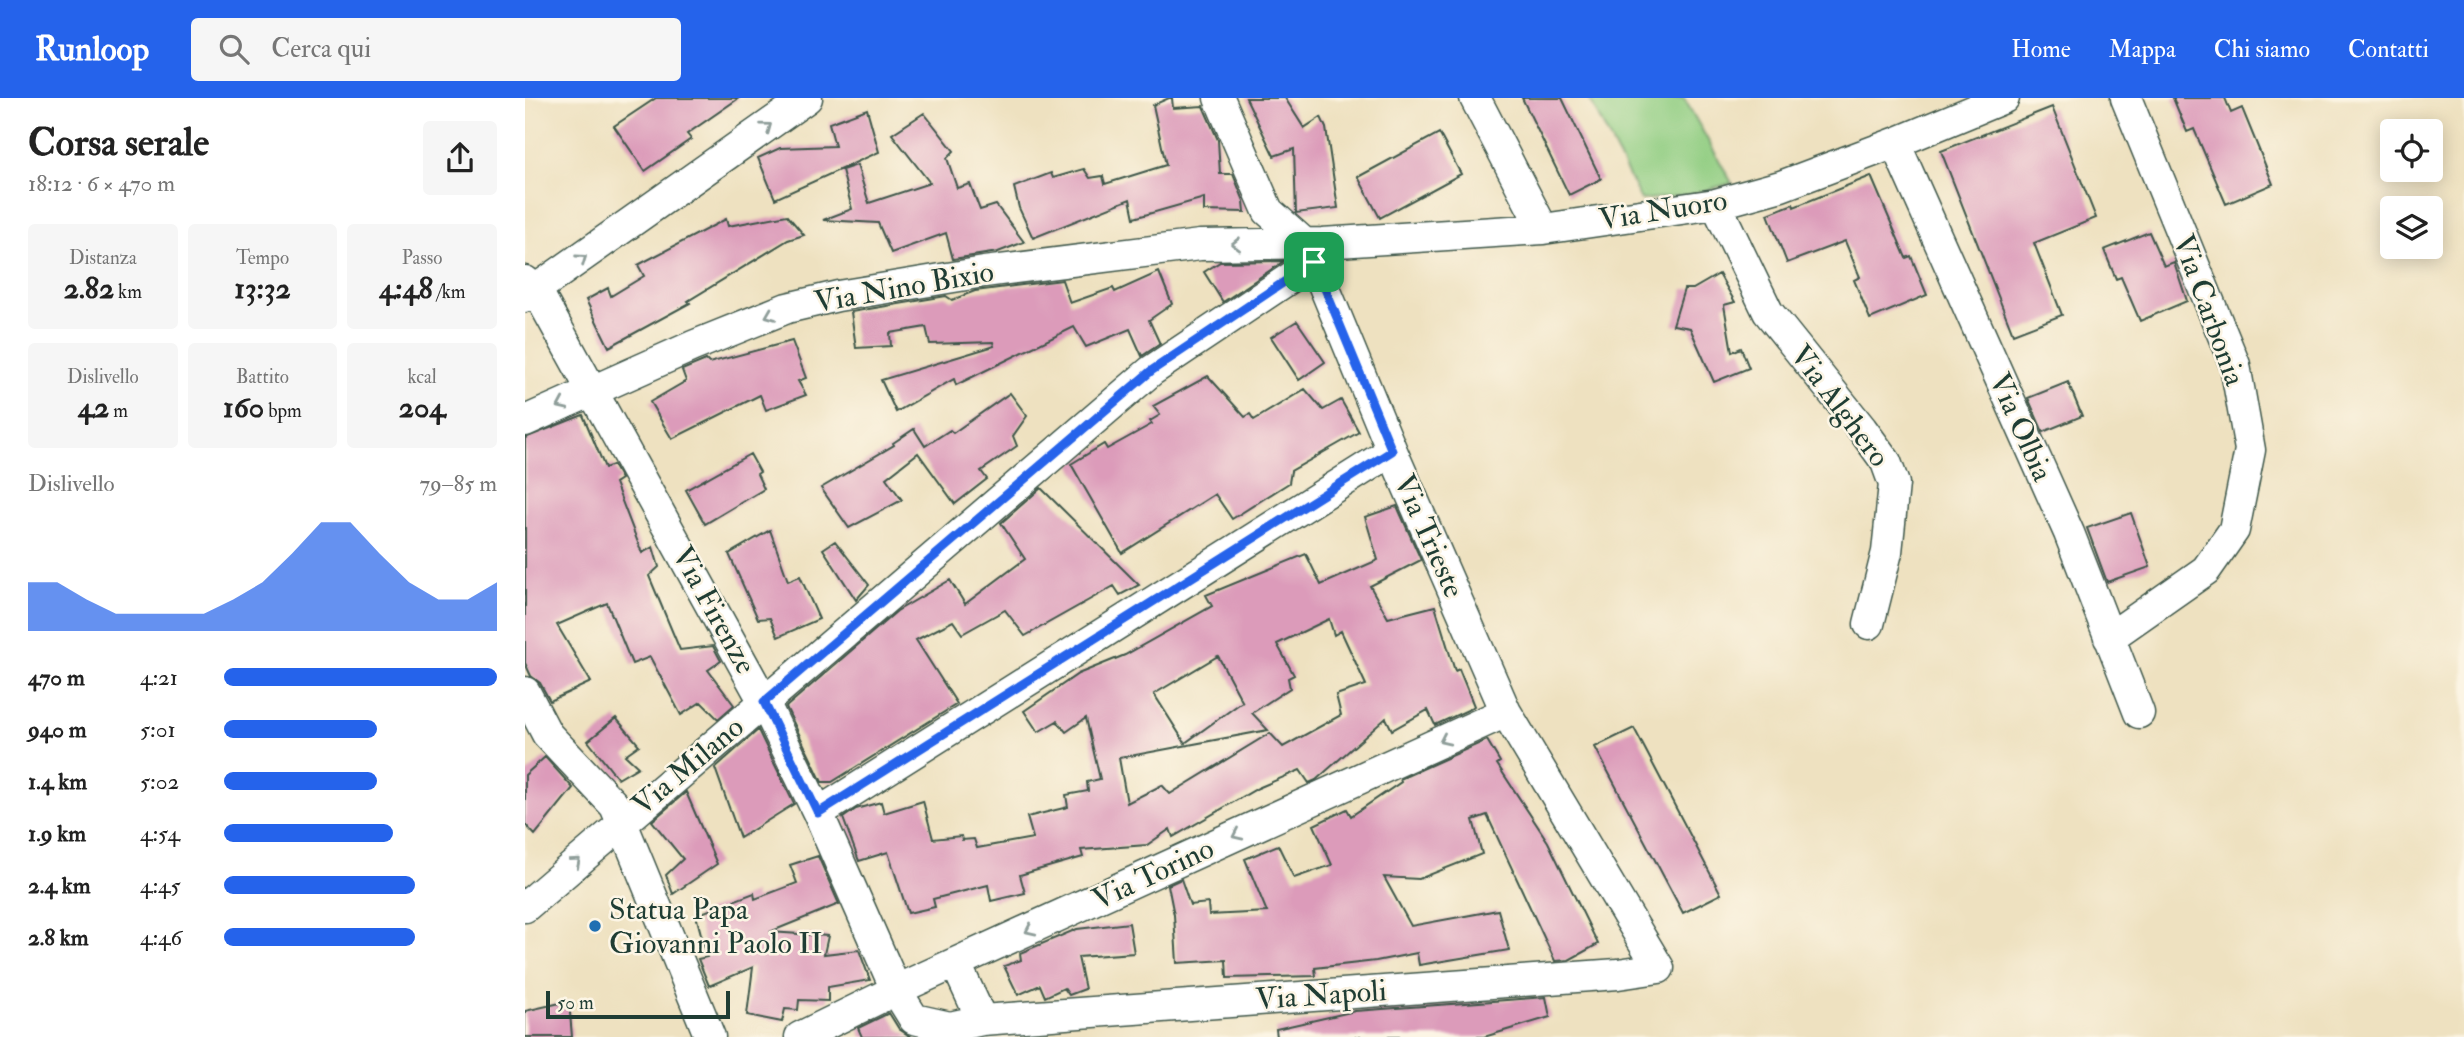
<!DOCTYPE html>
<html lang="it">
<meta charset="utf-8">
<style>
:root{--surface:#fff;--page:#f6f6f6;--text:#222;--muted:#767676;--accent:#2563eb}
body{margin:0;font-family:"IM FELL Double Pica",serif;background:var(--page);color:var(--text);height:100vh;display:flex;flex-direction:column;font-size:26px;white-space:nowrap}
*{box-sizing:border-box;margin:0}
p{font-size:23px;color:var(--muted)}
.icon{flex:none;width:38px;height:38px;fill:none;stroke:currentColor;stroke-width:2;stroke-linecap:round;stroke-linejoin:round}
.map{position:relative;flex:1;overflow:hidden}
.side{display:flex;flex-direction:column;background:var(--surface);width:525px}
.side>*{flex:none}
.controls{position:absolute;left:1855px;top:21px;display:grid;gap:14px}
.controls a{display:grid;place-items:center;width:63px;height:63px;border-radius:7px;background:var(--surface);box-shadow:0 4px 18px #0003;font-size:35px}
.scale{position:absolute;left:21px;bottom:18px;width:184px;box-sizing:border-box;padding-left:7px;border:4px solid #1f3d34;border-top:0;font-size:19px;line-height:24px;white-space:nowrap;color:#1f3d34;-webkit-text-stroke:5px #fcf5e5;paint-order:stroke}
.pin{position:absolute;display:grid;place-items:center;width:60px;height:60px;color:#fff;margin:-30px;border-radius:14px;box-shadow:0 4px 10px #0006}
.round{display:grid;place-items:center;flex:none;width:74px;height:74px;border-radius:7px;background:var(--page)}
.head{display:flex;align-items:center;justify-content:space-between;height:119px;padding:0 28px}
h1{font-size:38px;font-weight:700;line-height:52px}
.figures{display:grid;grid-template-columns:repeat(3,1fr);gap:10px;height:119px;padding:7px 28px}
.figures div{display:grid;align-content:center;border-radius:7px;background:var(--page);text-align:center}
.figures b{font-size:30px;font-weight:700}
.figures small{font-size:19px;font-weight:400}
.figures p{font-size:19px}
.chart{height:196px;padding:14px 28px}
.chart p{display:flex;justify-content:space-between}
.chart svg{width:100%;height:126px;margin-top:7px;fill:var(--accent);opacity:.7}
ul{padding:0 28px;list-style:none;font-size:23px}
li{display:grid;grid-template-columns:112px 84px 1fr;align-items:center;height:52px}
li i{height:18px;border-radius:9px;background:var(--accent)}
header{display:flex;align-items:center;gap:42px;box-sizing:border-box;height:98px;padding:0 35px;background:var(--accent);color:#fff}
header strong{font-size:33px}
nav{display:flex;gap:38px;margin-inline-start:auto;font-size:24px}
.search{width:490px;height:63px;background:var(--page);display:flex;align-items:center;gap:18px;box-sizing:border-box;padding:0 24px;border-radius:7px;color:var(--muted);font-size:26px}
main{display:flex;flex:1;min-height:0}
.map>svg:first-child{display:block}
</style>
<header>
<strong>Runloop</strong>
<div class="search"><svg class="icon" aria-label="search" viewBox="0 0 24 24"><circle cx="10" cy="10" r="6"/><path d="M15 15l6 6"/></svg>Cerca qui</div>
<nav><a>Home</a><a>Mappa</a><a>Chi siamo</a><a>Contatti</a></nav>
</header>
<main>
<section class="side">
<div class="head"><div><h1>Corsa serale</h1><p>18:12 · 6 × 470 m</p></div><a class="round"><svg class="icon" aria-label="share" viewBox="0 0 24 24"><path d="M12 15V3M7 8l5-5 5 5M5 13v7h14v-7"/></svg></a></div>
<div class="figures">
<div><p>Distanza</p><b>2.82<small> km</small></b></div>
<div><p>Tempo</p><b>13:32</b></div>
<div><p>Passo</p><b>4:48<small> /km</small></b></div>
</div>
<div class="figures">
<div><p>Dislivello</p><b>42<small> m</small></b></div>
<div><p>Battito</p><b>160<small> bpm</small></b></div>
<div><p>kcal</p><b>204</b></div>
</div>
<div class="chart"><p><span>Dislivello</span>79–85 m</p>
<svg viewBox="0 0 160 44" preserveAspectRatio="none"><path d="M0 44V27L10 27L20 33L30 38L40 38L50 38L60 38L70 33L80 27L90 17L100 6L110 6L120 17L130 27L140 33L150 33L160 27V44z"/></svg>
</div>
<ul>
<li><b>470 m</b>4:21<i style="width:100%"></i></li>
<li><b>940 m</b>5:01<i style="width:56%"></i></li>
<li><b>1.4 km</b>5:02<i style="width:56%"></i></li>
<li><b>1.9 km</b>4:54<i style="width:62%"></i></li>
<li><b>2.4 km</b>4:45<i style="width:70%"></i></li>
<li><b>2.8 km</b>4:46<i style="width:70%"></i></li>
</ul>
</section>
<div class="map">
<svg width="1939" height="939" viewBox="0 0 1939 939">
<rect width="100%" height="100%" fill="#fcf5e5"/>
<filter id="ink" filterUnits="userSpaceOnUse"><feTurbulence type="fractalNoise" baseFrequency=".0143" numOctaves="2"/><feDisplacementMap in="SourceGraphic" scale="14" xChannelSelector="R" yChannelSelector="G"/><feConvolveMatrix kernelMatrix="1 2 1 2 8 2 1 2 1" color-interpolation-filters="sRGB"/></filter>
<filter id="wash" filterUnits="userSpaceOnUse"><feTurbulence type="fractalNoise" baseFrequency=".00686" numOctaves="4" result="noise"/><feDisplacementMap in="SourceGraphic" scale="28" xChannelSelector="R" yChannelSelector="G"/><feGaussianBlur stdDeviation="1.57" result="paint"/><feColorMatrix in="noise" values="0 0 0 0 0 0 0 0 0 0 0 0 0 0 0 0 0 1.4 0 .05"/><feComposite in="paint" operator="in"/></filter>
<g filter="url(#wash)">
<rect width="100%" height="100%" fill="#eee1c0"/>
<path fill="#92ce83" stroke="#58865c" stroke-width="2" d="M1064,0H1159L1207,85L1162,97L1116,102Z"/>
<g id="blocks">
<path fill="#dc9bba" fill-rule="evenodd" d="M131,0H214L162,36L166,41L120,73L89,28Z
M644,0H647L648,10L678,8L693,42L695,76H708L719,103L720,114L679,113V100L609,120L605,101L508,140L494,110L489,89L526,75L528,80L559,71L565,80L578,78L580,86L641,67L628,7Z
M721,0H760L779,30L796,19L801,30L813,110L771,115L769,51L749,58Z
M997,0H1037L1076,81L1044,97Z
M1648,0H1700L1706,15L1717,10L1748,86L1701,106L1669,31L1662,34Z
M1527,9L1571,120L1509,145L1537,217L1488,236L1416,53Z
M342,11L354,54L250,101L233,60L255,50L310,48L304,25Z
M399,15L429,53L422,60L432,90L445,86L455,112L471,107L499,144L473,154L428,161L421,135L366,155L353,125L298,122L327,111L317,72L332,67L344,105L405,85L367,36Z
M914,35L936,76L855,120L833,79Z
M1346,78L1381,160L1386,158L1402,197L1345,221L1329,182L1335,179L1320,143L1262,165L1243,116L1268,106L1269,109Z
M262,117L279,137L263,142L163,203L165,205L84,249L61,202L83,190L86,198L119,178L113,167L201,121L203,128Z
M1624,134L1639,168L1649,164L1662,203L1615,223L1596,179L1591,181L1579,152Z
M759,163L698,204L679,174L695,164Z
M634,174L647,206L624,222L635,246L617,258L605,231L561,249L549,229L431,287L429,281L371,314L356,282L469,248L468,244L405,246L401,229L365,235L366,248L331,250L326,214L421,198L427,202L450,193L537,182L545,205L588,190L590,194Z
M1194,176L1210,204L1199,207L1207,254L1216,250L1224,270L1189,284L1165,230L1148,227L1159,191H1168Z
M772,223L800,264L774,282L746,239Z
M267,243L281,280L273,283L281,297L241,312L235,297L147,341L125,304L161,283L157,272L181,262L184,265Z
M683,278L720,319L725,316L729,322L780,291L798,312L816,302L834,334L766,373L764,385L707,421L690,396L597,455L546,366L579,346L582,351L627,326L625,323L635,317L628,308Z
M1543,284L1557,318L1518,334L1503,300Z
M485,295L502,318L488,338L492,348L456,373L462,381L430,406L393,355L361,380L377,402L324,430L296,390L369,347L368,345L389,331L400,348L425,332L428,335Z
M58,317L80,370L88,367L96,381L90,385L117,455L128,449L134,469L124,478L155,552L188,548L196,563L183,572L209,607L193,621L176,604L156,617L125,559L107,566L82,505L32,527L66,584L25,603L15,585L6,578L0,565V340Z
M225,356L235,374L232,376L239,391L180,426L161,392Z
M516,390L614,487L595,497L589,488L500,538L480,512L437,536L428,523L391,542L432,606L307,684H297L261,609L372,513L425,482L440,506L500,461L476,425Z
M872,408L896,462L845,488L863,520L910,508L930,573L934,571L949,608L945,611L910,627L903,612L867,632L861,620L791,682L784,685L775,672L733,690L648,739L645,731L622,747L556,752L558,759L495,777L500,795L466,803L463,787L408,801L410,809L383,815L363,754L334,763L318,720L331,711L356,704L359,715L398,703L408,741L436,738L437,742L449,741L452,750L508,740L502,719L543,709L541,697L563,693L562,684L575,681L561,620L541,634L532,623L513,634L499,613L553,576L600,557L687,508L681,497L781,456L796,487L853,462L840,419ZM804,521L809,537L816,533L841,587L811,597L816,617L758,649L745,635L645,696L637,687L602,705L594,660L743,632L727,615L765,590L763,580L769,577L752,546ZM693,558L718,605L717,604L660,645L629,596Z
M1606,415L1625,469L1582,484L1562,430Z
M245,432L263,483L275,478L294,521L253,539L245,520L233,521L204,456Z
M310,443L344,487L331,502L298,451Z
M91,620L114,647L100,657L113,669L93,681L63,643Z
M1109,630L1196,796L1158,815L1070,649Z
M233,632L269,706L215,740L190,670Z
M962,642L975,664L972,666L1023,744L1073,846L1044,862L1030,863L962,717L948,722L957,756L894,781L859,779L886,828L973,812L984,852L894,867L892,855L851,863L790,870L791,878L702,880L701,862L652,865L649,817L643,787L656,781L665,807L683,805L684,817L742,814L720,761L753,747L769,780L807,767L789,727L822,711L826,718L876,684L875,681Z
M20,659L48,690L10,737L0,726V677Z
M161,694L192,766L148,796L141,777L158,761L127,723Z
M293,758L314,806L245,834L303,838L299,856L334,852L345,882L303,889V903L274,902L273,912L260,911L257,924L222,917L228,869L184,888L173,861L182,859L171,817L229,795L230,801L272,785L265,767Z
M604,825L609,855L553,859L560,891L544,897L539,890L520,899L515,887L493,897L479,868L496,862L495,855L552,831Z
M1021,899L1025,919L959,939H752L751,931L830,913Z
M44,903L47,939H0V913Z
M364,915L374,931L386,939H337L333,930Z"/>
</g>
</g>
<g filter="url(#ink)">
<use href="#blocks" fill-opacity="0" stroke="#3e5649" stroke-width="2"/>
<g fill="none" stroke-linecap="round" stroke-linejoin="round">
<g stroke="#3e5649" stroke-width="33">
<path id="street" d="M950,0L1018,131
M1370,45L1544,435L1614,615
M1191,106L1243,214L1337,331L1361,364L1369,386L1362,454L1344,526
M0,183L12,193L18,204L239,604L293,715L371,892L389,921L425,929L457,922L431,866
M0,199L282,0
M0,323L168,248L262,210L313,198L459,174L675,147L797,145L1018,131L1191,106L1256,88L1370,45L1479,0
M1584,540L1681,472L1709,432L1725,352L1710,267L1601,0
M0,594L22,636L90,708L185,939
M293,715L867,353
M0,809L626,273L789,164
M457,922L1093,876L1134,870L981,614L867,353L789,164L779,145L743,113L694,0
M275,939L371,892L981,614"/>
</g>
<use href="#street" stroke="#fff" stroke-width="30"/>
</g>
<defs><path id="oneway-chevron" d="M-2-3.5L2.5 0L-2 3.5" fill="none" stroke-width="1.6" stroke-linecap="round" stroke-linejoin="round" transform="scale(1.75)"/></defs>
<g stroke="#8f9e9a">
<use href="#oneway-chevron" transform="translate(242 29) rotate(-36)"/>
<use href="#oneway-chevron" transform="translate(711 146) rotate(179)"/>
<use href="#oneway-chevron" transform="translate(57 161) rotate(-35)"/>
<use href="#oneway-chevron" transform="translate(245 217) rotate(158)"/>
<use href="#oneway-chevron" transform="translate(37 307) rotate(156)"/>
<use href="#oneway-chevron" transform="translate(919 642) rotate(155)"/>
<use href="#oneway-chevron" transform="translate(712 737) rotate(155)"/>
<use href="#oneway-chevron" transform="translate(51 764) rotate(-41)"/>
<use href="#oneway-chevron" transform="translate(505 832) rotate(155)"/>
</g>
</g>
<g fill="none" stroke-linecap="round" stroke-linejoin="round" filter="url(#ink)">
<g stroke="#fff" stroke-width="14">
<path id="route" d="M789,164L867,353L293,715L239,604L626,273Z"/>
</g>
<use href="#route" stroke="#2563eb" stroke-width="9"/>
</g>
<circle fill="#1f6fb2" stroke="#fcf5e5" stroke-width="2.5" cx="70" cy="828" r="7"/>
<g text-anchor="middle" dominant-baseline="central" stroke-width="5" stroke-linejoin="round" paint-order="stroke">
<g font-size="30" fill="#1f3d34" stroke="#fcf5e5">
<text transform="translate(1138 112) rotate(-9)">Via Nuoro</text>
<text transform="translate(379 189) rotate(-10)">Via Nino Bixio</text>
<text transform="translate(1684 212) rotate(70)">Via Carbonia</text>
<text transform="translate(1315 308) rotate(53)">Via Alghero</text>
<text transform="translate(1496 329) rotate(66)">Via Olbia</text>
<text transform="translate(904 438) rotate(66)">Via Trieste</text>
<text transform="translate(189 512) rotate(61)">Via Firenze</text>
<text transform="translate(163 668) rotate(-40)">Via Milano</text>
<text transform="translate(628 776) rotate(-25)">Via Torino</text>
<text transform="translate(796 897) rotate(-4)">Via Napoli</text>
</g>
<g font-size="30" fill="#1f3d34" stroke="#fcf5e5" text-anchor="start">
<text x="84" y="811">Statua Papa<tspan x="84" dy="34">Giovanni Paolo II</tspan></text>
</g>
</g>
</svg>
<div class="controls">
<a><svg class="icon" aria-label="locate" viewBox="0 0 24 24"><circle cx="12" cy="12" r="6"/><path d="M12 2v4M12 18v4M2 12h4M18 12h4"/></svg></a>
<a><svg class="icon" aria-label="layers" viewBox="0 0 24 24"><path d="M12 4l9 5-9 5-9-5zM3 14l9 5 9-5"/></svg></a>
</div>
<div class="scale">50 m</div>
<div class="pin" style="left:789px;top:164px;background:#1e9e55"><svg class="icon" aria-label="arrive" viewBox="0 0 24 24"><path d="M6 21V4h12l-3 4 3 4H6"/></svg></div>
</div>
</main>
